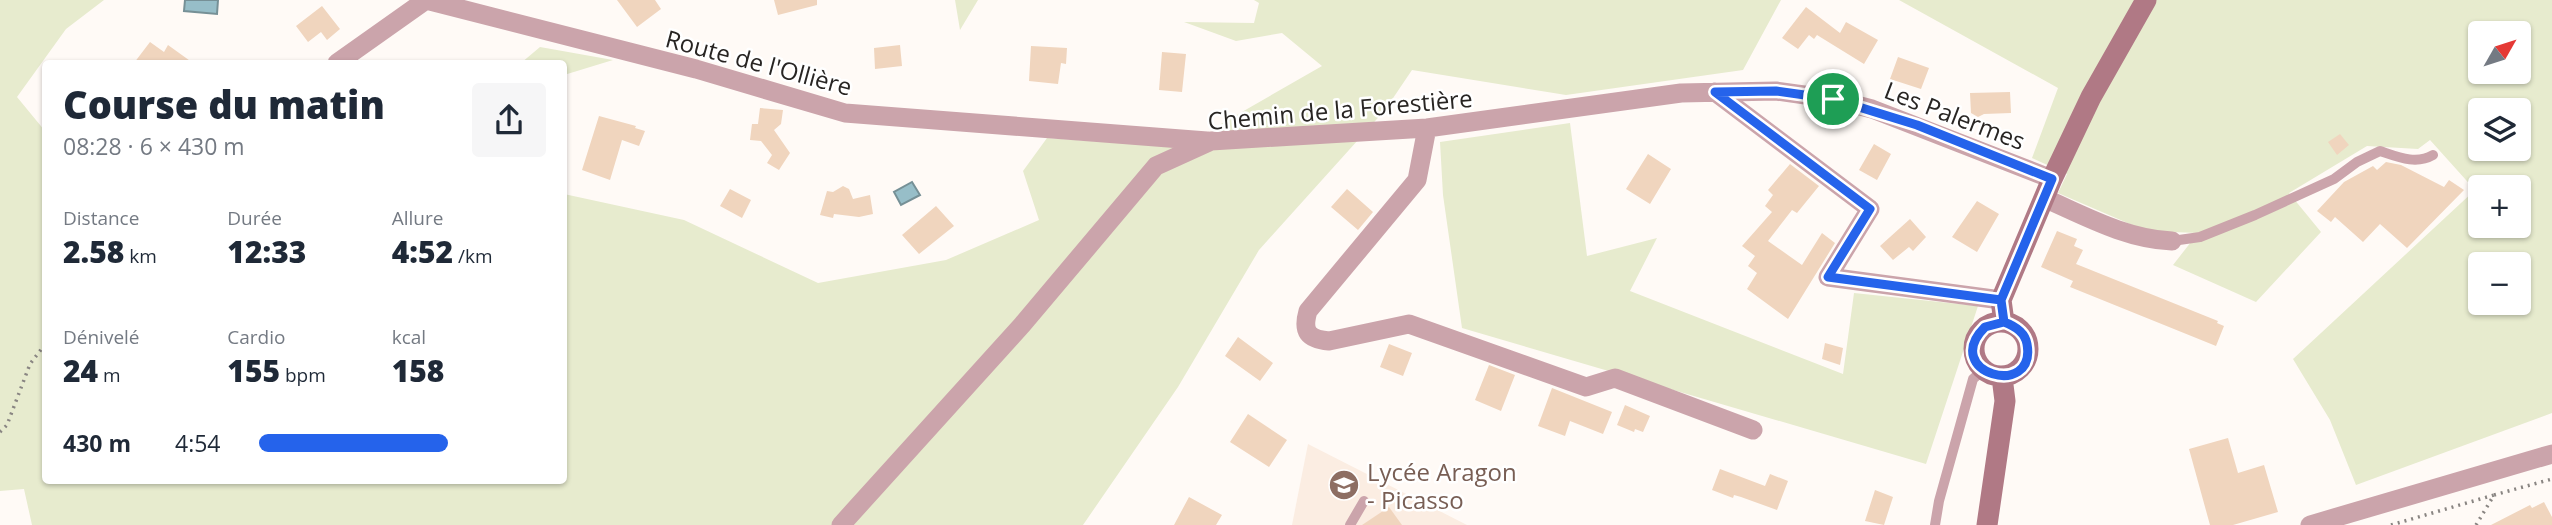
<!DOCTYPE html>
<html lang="fr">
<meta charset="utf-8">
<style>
:root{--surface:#fff;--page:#f6f6f7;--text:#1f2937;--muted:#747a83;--accent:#2563eb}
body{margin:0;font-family:"Open Sans",sans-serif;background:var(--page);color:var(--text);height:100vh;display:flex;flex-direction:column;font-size:26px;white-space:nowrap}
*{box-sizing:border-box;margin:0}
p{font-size:23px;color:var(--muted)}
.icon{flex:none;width:38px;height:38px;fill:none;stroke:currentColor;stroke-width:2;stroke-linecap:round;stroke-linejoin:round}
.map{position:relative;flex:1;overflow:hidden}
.sheet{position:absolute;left:42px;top:60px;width:525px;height:424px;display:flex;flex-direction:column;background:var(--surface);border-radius:7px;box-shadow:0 2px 5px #0004}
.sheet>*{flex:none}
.needle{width:46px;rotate:51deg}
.tools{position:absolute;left:2468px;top:21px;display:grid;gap:14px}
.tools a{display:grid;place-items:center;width:63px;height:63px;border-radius:7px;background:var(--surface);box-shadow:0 2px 5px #0004;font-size:35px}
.pin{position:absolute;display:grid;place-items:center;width:60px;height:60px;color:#fff;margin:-30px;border:4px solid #fff;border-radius:50%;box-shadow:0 2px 7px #0007}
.round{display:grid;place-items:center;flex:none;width:74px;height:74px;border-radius:7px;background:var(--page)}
.headline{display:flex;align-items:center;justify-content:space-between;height:119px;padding:0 21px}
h1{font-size:38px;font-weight:800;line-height:52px}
.stats{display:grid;grid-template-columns:repeat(3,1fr);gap:10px;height:119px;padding:7px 21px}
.stats div{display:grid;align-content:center}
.stats b{font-size:30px;font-weight:800}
.stats small{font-size:19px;font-weight:400}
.stats p{font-size:19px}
ul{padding:0 21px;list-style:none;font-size:23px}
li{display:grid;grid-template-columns:112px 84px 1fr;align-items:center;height:52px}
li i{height:18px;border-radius:9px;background:var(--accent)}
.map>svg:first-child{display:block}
</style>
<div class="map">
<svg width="2552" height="525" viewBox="0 0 2552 525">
<rect width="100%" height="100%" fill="#fffaf6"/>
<path fill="#fbede2" d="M1308,444L1467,525H1292Z"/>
<path fill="#e7ebce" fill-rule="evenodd" d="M0,0H104L66,29L17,97L45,131L46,480H564V194L684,220L818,283L946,260L1039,220L1023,171L1047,138L1164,146L1209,152L1221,124L1322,66L1282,33L1236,41L1184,22L1254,23L1259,3L1254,0H1781L1743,70L1566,95L1412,70L1385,110L1259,250L1178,387L1083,525H32L24,489L0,491Z
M955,0H978L960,30Z
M1899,0H2552V413L2356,485L2330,420L2293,359L2475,190L2430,140L2418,149L2367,146L2289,193L2321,232L2256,302L2173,265L2198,233L2146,231L2058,193L2067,174L2032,158L2058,88ZM2480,33H2518V72H2480ZM2480,110H2518V149H2480ZM2480,187H2518V226H2480ZM2480,264H2518V303H2480Z
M540,47L613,60L564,75V63H521Z
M1570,123L1587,256L1657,238L1630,291L1843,374L1854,293L1978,306L1926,464L1462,328L1443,195L1440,142Z"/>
<path fill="#97bec8" stroke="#769096" stroke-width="2" d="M185,0H218L217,14L184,11Z
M912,182L920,195L901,205L894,192Z"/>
<path fill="#f0d5be" d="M617,0H655L661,9L637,27Z
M774,0H817V5L778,15Z
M322,6L340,29L327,40L321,32L308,42L296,26Z
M1806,7L1840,33L1846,22L1878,40L1864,64L1817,35L1814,39L1809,35L1798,49L1782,38Z
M150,42L164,52L168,45L193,63H134Z
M900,45L902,66L875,69L874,48Z
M1031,46L1067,48L1066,64L1061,63L1058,84L1029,81Z
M1162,52L1186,54L1182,92L1159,90Z
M1898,57L1929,68L1921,89L1890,79Z
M2010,92L2011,113L1984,114L1978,117L1971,113L1970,93Z
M760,108L783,110L781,124L774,130L790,153L779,170L767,163L772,155L761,141L750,140L752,124H758Z
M599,116L636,126L635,128L645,131L639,146L622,140L610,180L582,170Z
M2340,134L2349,145L2337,155L2328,142Z
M1874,144L1891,154L1877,180L1859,170Z
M1648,154L1671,169L1650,204L1626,189Z
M2386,162L2401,165L2444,187L2449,180L2464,190L2407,248L2380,224L2363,242L2335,217L2331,222L2317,211L2344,182L2373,166L2377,170Z
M1790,164L1819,186L1797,213L1792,210L1768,241L1802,265L1822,233L1835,243L1788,319L1747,289L1757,273L1748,266L1755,256L1742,246L1772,212L1765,206L1773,195L1768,190Z
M843,186L849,189L853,199L870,195L873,214L859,217L834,214L833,218L820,215L827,191L833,192Z
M730,189L751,200L742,218L720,206Z
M1347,189L1373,212L1358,230L1331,207Z
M1977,201L1999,214L1977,252L1952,237Z
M936,206L954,226L919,254L902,235Z
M1910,219L1926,237L1913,251L1909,247L1893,260L1880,246Z
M2057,231L2077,239L2074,246L2083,250L2076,264L2218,321L2217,323L2224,326L2216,346L2070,287L2073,281L2041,267Z
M1238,337L1273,363L1260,381L1225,356Z
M1825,343L1843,348L1840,365L1822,359Z
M1389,344L1412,353L1403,376L1380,367Z
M1489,365L1515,375L1501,411L1475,400Z
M1552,388L1612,412L1603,434L1570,421L1565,436L1538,426Z
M1625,405L1650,416L1643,432L1635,429L1634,432L1617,425Z
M1248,414L1287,440L1269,467L1230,442Z
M2228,438L2238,473L2264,465L2278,512L2233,525H2210L2189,449Z
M1720,469L1765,486L1770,474L1788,481L1777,510L1741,497L1734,495L1733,498L1712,490Z
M1875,490L1893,497L1884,525L1865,521Z
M1189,497L1222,515L1216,525H1174Z
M2544,502L2552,517V525H2491L2530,505L2532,508Z
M1389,507L1402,525H1362Z"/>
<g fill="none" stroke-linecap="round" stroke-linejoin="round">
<path stroke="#898582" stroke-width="3.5" stroke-dasharray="2 5" stroke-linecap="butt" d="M0,432L7,425L30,364L46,343
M2391,525L2494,495
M2476,525L2494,495L2552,479"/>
<path stroke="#cba4ab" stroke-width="10" d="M2172,241L2200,237L2255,215L2334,179L2357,162L2380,151C2398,157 2416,165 2433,155
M1350,525L1364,501
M1935,525L1939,501L1973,379L1983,370"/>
<path stroke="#cba4ab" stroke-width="19" d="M426,0L696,69L845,113L1207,141
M337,63L426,0
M1715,92L1870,209L1828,277L2001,300
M1427,128L1417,180L1308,311C1302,332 1308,339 1329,341L1409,324L1586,387L1615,378L1753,430
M2044,198C2085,216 2126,239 2172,241
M841,525L1022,325L1156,166L1211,141L1427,128L1681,93L1776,91L1833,99L1872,109L2052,179
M2310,525L2552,454"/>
<path stroke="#b07985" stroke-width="21" d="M1974 349a27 27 0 1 1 54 0a27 27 0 1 1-54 0Z
M2004,322L2001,300L2052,179L2091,97L2146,0
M1987,525L2005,401L2002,377"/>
</g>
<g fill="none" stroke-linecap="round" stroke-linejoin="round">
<g stroke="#fff" stroke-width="14">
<path id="route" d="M1833,99L1776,91L1715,92L1870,209L1828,277L2001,300L2004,322C2015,326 2025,332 2027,344C2037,400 1939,373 1985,327L2004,322L2001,300L2052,179L1917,125L1833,99"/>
</g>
<use href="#route" stroke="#2563eb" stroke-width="9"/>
</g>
<defs>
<g id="school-disc" transform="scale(1.575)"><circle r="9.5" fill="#8d6e63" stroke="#fff"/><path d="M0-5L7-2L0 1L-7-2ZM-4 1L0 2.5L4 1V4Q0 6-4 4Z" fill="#fff"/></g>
</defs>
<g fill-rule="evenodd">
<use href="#school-disc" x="1344" y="485"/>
</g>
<g text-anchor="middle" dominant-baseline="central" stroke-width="5" stroke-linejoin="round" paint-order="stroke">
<g font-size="24" fill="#282523" stroke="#fff">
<text transform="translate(759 62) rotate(15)">Route de l'Ollière</text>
<text transform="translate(1340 109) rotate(-5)">Chemin de la Forestière</text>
<text transform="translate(1955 115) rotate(21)">Les Palermes</text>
</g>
<g font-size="24" fill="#785e54" stroke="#fff" text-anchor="start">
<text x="1367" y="471">Lycée Aragon<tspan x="1367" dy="28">- Picasso</tspan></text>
</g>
</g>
</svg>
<div class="tools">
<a><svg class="needle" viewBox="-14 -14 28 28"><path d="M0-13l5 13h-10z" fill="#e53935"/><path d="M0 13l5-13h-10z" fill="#747a83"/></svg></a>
<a><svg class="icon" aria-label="layers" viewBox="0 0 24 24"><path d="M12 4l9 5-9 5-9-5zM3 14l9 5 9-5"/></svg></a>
<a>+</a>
<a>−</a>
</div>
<div class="pin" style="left:1833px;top:99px;background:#1e9e55"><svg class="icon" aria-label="arrive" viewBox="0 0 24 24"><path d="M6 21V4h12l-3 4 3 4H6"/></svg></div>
<section class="sheet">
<div class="headline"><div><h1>Course du matin</h1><p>08:28 · 6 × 430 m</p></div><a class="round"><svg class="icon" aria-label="share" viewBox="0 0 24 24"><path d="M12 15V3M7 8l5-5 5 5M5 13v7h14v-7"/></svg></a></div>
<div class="stats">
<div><p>Distance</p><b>2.58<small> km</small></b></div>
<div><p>Durée</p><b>12:33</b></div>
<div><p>Allure</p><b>4:52<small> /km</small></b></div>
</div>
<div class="stats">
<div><p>Dénivelé</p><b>24<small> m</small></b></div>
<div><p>Cardio</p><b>155<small> bpm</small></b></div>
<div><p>kcal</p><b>158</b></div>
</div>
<ul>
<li><b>430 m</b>4:54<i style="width:66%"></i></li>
</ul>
</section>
</div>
